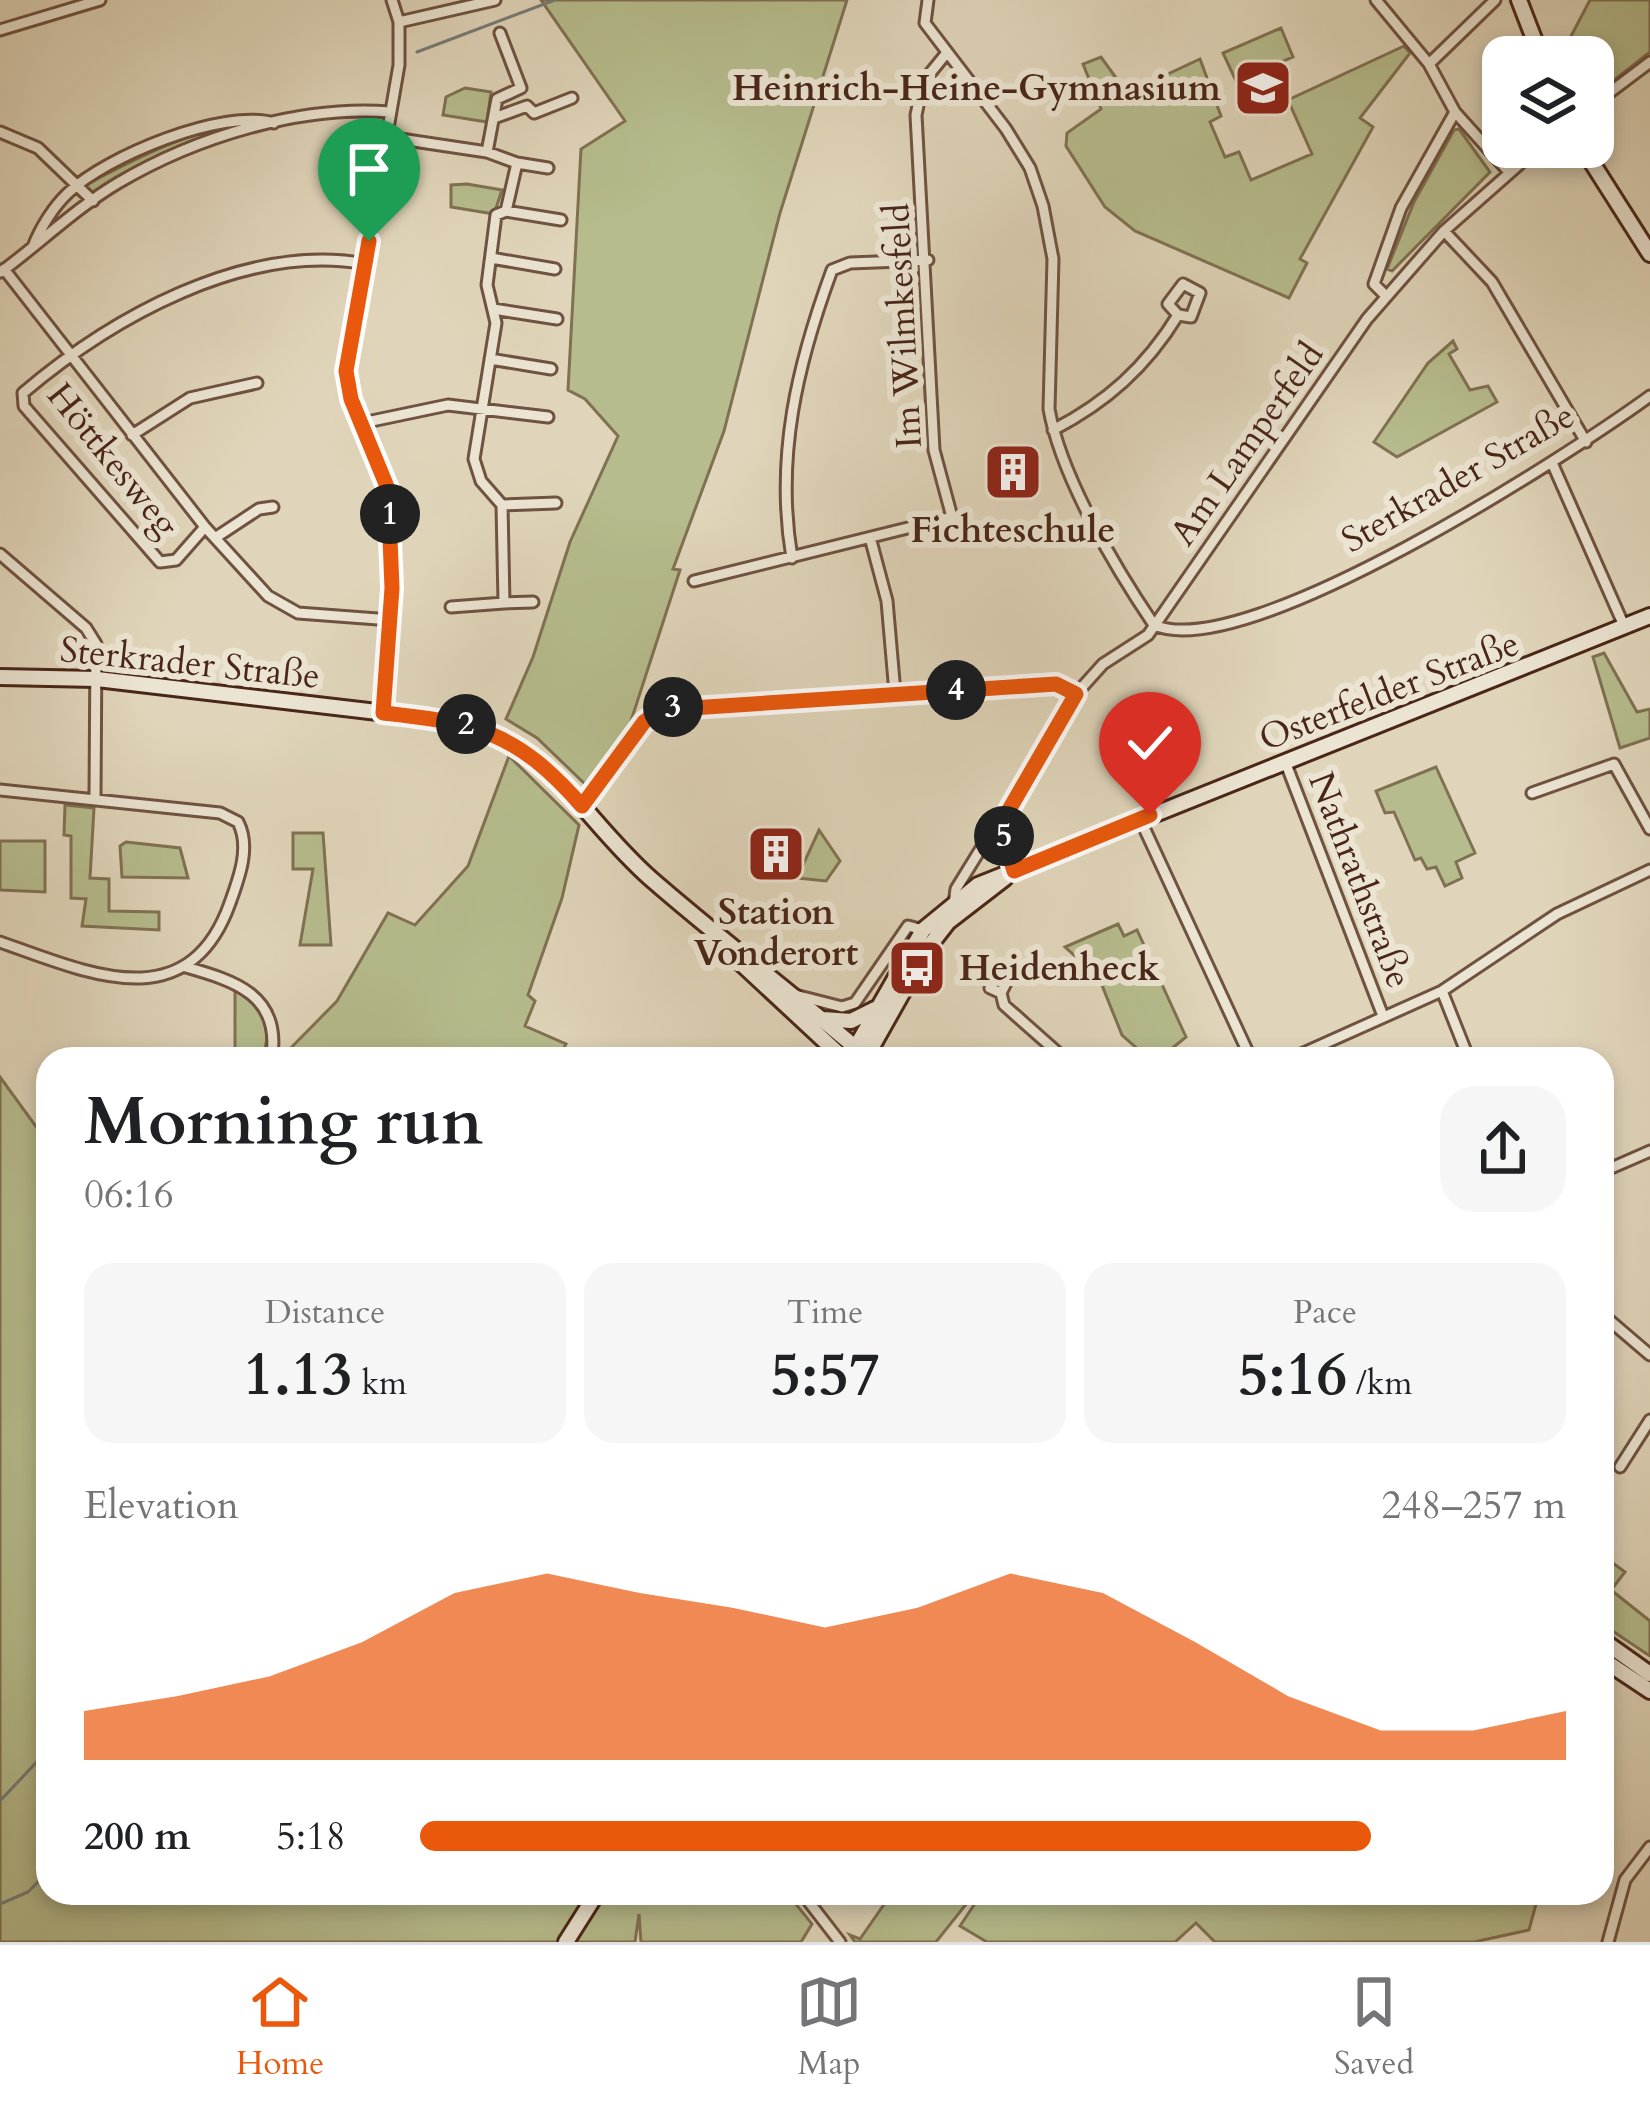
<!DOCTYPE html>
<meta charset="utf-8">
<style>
:root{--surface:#fff;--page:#f6f6f6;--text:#202124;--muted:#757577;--line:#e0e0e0;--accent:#ea580c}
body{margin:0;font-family:Cardo,serif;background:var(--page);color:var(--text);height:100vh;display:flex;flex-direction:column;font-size:45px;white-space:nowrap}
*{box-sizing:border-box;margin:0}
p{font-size:39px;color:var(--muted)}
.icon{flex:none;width:66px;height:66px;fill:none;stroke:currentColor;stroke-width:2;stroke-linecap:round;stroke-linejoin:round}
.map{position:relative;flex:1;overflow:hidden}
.details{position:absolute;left:36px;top:1047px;width:1578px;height:858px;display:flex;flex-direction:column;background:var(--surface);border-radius:36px;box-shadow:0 6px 18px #0003}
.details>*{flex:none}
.fabs{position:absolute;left:1482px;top:36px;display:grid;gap:24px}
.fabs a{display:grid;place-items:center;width:132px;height:132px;border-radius:24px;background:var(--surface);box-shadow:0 6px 18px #0003;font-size:60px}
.pin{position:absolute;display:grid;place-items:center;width:102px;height:102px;color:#fff;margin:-123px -51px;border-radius:50% 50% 50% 0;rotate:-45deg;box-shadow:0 0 12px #0007}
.pin .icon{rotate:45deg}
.km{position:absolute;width:60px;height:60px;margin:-30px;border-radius:50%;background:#222;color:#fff;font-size:33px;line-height:60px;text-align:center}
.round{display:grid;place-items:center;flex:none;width:126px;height:126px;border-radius:36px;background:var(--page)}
.summary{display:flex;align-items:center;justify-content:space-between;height:204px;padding:0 48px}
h1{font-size:66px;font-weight:800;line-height:90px}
.stats{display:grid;grid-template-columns:repeat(3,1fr);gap:18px;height:204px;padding:12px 48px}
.stats div{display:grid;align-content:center;border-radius:30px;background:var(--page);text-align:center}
.stats b{font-size:60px;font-weight:800}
.stats small{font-size:33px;font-weight:400}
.stats p{font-size:33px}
.chart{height:336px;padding:24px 48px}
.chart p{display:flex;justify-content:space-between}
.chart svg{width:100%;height:216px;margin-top:12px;fill:var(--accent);opacity:.7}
ul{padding:0 48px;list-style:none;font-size:39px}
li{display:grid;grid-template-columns:192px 144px 1fr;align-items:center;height:90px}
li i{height:30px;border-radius:15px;background:var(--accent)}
.tabs{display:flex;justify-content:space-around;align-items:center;height:168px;border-top:3px solid var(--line);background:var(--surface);font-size:33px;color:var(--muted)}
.tabs a{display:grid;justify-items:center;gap:6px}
.tabs .on{color:var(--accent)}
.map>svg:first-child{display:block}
</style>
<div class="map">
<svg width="1650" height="1942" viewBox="0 0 1650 1942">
<rect width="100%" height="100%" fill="#e0d5ba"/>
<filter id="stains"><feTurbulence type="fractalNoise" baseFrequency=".00167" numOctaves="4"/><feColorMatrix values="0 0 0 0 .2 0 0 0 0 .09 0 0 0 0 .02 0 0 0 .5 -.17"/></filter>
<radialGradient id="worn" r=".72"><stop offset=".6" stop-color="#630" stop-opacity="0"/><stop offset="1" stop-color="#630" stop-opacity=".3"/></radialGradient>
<path fill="#b6bc8d" stroke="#807152" stroke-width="3" d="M541,0H847L780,213L724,431L673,569L680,570L629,727L585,784L537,738L506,719L533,657L570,542L618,436L585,399L568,390L581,149L625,121Z
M1590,0H1650V52L1595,95L1593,57H1560Z
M1281,28L1293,57L1236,81L1223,53Z
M1404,46L1410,53L1360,118L1373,127L1300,259L1307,263L1289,298L1135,231L1105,207L1066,146L1067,133L1101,109L1083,64L1101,57L1127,93L1200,59L1221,116L1210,122L1225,157L1239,152L1251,180L1312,154L1288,100Z
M465,88L491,92L487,122L443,115L446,97Z
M253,122L94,193L87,190V184C137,158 195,127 253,122Z
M1459,129L1490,172L1392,271L1387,269L1414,202L1454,130Z
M467,184L502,190L494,214L451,207V185Z
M1453,341L1457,349L1449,354L1470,390L1488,386L1497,402L1397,457L1374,442L1428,363Z
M1604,653L1637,712L1650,709V738L1620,748L1593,657Z
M509,756L579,825L562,898L528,995L535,1001L525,1026L566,1044L558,1059H280L337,1001L388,913L415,925L468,866Z
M1436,767L1475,853L1456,862L1462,878L1445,886L1436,867L1427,869L1421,858L1415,860L1394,812L1385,813L1376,791Z
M65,805L94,808L90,878L109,879V911L159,912V930L82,926L86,899L71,898V836L64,835Z
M819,830L840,861L826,881L797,878Z
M293,833H323L331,945H300L313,869H293Z
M0,841H45V892L0,890Z
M126,842L180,848L188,878L122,877L120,846Z
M1118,924L1124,936L1137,930L1186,1037L1159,1059H1149L1122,1035L1099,978L1065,947Z
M235,988C261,1005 277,1029 260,1059H235Z
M0,1077L48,1143V1893H640L643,1903L645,1893H787L812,1924L801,1942H641L639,1914L635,1942H0Z
M1602,1555L1625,1572L1611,1590L1650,1621V1656L1602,1624Z
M892,1893H975L936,1942H855L850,1935L860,1939Z
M982,1893H1539L1529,1930L1474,1942H1215L1196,1923L1175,1942H987L960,1926Z"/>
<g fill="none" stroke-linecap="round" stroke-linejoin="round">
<path stroke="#787c79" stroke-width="3" d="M417,52L555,0
M0,1801L48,1750
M0,1904L28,1892L48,1872"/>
<g stroke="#6f5240" stroke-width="15">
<path id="minor" d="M928,0L925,23L1006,129L1030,168L1043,206L1053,259L1049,409C1061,477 1116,569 1154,625
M1376,0L1429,64L1455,112L1508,171
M399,22L495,0
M0,30L100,0
M1429,64L1495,0
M1593,105L1650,62
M494,118L527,106L534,113L572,98
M0,132L38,148L93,201
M387,137L487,152L517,163L506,211L496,215L487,285L496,323L474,459L481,481L502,505L504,603L451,607
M487,152L497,99L521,88L500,33
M517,163L548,168
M506,211L561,220
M1444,231L1492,282L1586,442
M33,247C40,228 54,206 68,193C106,156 224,108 274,123
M491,258L555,269
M4,269L205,527L268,596L298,613L391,620
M1,272C40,243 76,208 118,183C196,137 300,105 390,112
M1386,296L1374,284L1401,208L1455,112
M493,309L557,319
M490,359L551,369
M362,423L448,405L548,417
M1053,430C1107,402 1146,367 1178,315L1191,317L1200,293L1183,284L1168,304L1178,315
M132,435L190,398L257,383
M1553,465L1625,628
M502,505L556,503
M205,527L176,560L160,562L24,406L23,393C110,319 244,242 366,264
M215,538L259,509L273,507
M871,541L887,601L895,693
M0,554L86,628L96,644L95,797
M792,558C775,458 797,365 832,270L850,263L928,260
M694,581L952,517L934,450L916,115L923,82L945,55
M504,603L533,602
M1154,625C1245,665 1569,455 1650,396
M383,713C389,640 403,555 388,483C379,444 347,412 346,371L399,65V22L392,0
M1286,764L1383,1016
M0,790L220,813L238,822C251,847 239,878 230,903C188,1021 86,972 0,942
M1532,793L1614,764L1650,829
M582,806L644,722L661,710L1056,684L1076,694
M1006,815L1004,838L1014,871
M1140,819L1251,1059
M954,904L956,889L1076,694L1103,664L1148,635L1367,319L1444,231L1539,147
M186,967C235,981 280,995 272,1055
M1442,991L1465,1049
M1001,993L1007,981L995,976L990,988L1001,993L1004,1005L1065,1059
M795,995L842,1007L855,1003L908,926L923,930
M1290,1059L1442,991L1557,914L1650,870
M1602,1172L1650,1151
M1602,1314L1650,1355
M1620,1467L1650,1420
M802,1893L840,1942
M1608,1942L1625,1880L1650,1847"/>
</g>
<g stroke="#492618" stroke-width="20">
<path id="secondary" d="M1519,0L1541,57
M1582,147L1650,254
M0,677L97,679L454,721C554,745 579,815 650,878C721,940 797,997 869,1059
M716,940L844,1059
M823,1019L851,1021L875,1009
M849,1059L923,930L978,885L1650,616
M865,1059L927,949L948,922L1005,878
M1602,1640L1650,1674
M1602,1659L1650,1691
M566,1942L597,1893"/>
</g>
<use href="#minor" stroke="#ebe4d2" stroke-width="9"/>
<use href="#secondary" stroke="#ebe4d2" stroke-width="14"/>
</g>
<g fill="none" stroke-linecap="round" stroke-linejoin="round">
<g stroke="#fff" stroke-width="24">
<path id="route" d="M369,241L346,371L351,399L388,489L392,588L383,713C478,723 517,732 582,806L644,722L661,710L1056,684L1076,694L1006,815L1004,838L1014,871L1150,815"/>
</g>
<use href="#route" stroke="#ea580c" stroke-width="15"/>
</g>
<defs>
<g id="school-square" transform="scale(3)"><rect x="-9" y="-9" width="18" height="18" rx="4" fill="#8f2418" stroke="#ebe4d2"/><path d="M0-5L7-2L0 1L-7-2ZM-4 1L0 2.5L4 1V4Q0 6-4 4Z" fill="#fff"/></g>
<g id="building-square" transform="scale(3)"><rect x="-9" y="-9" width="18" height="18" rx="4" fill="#8f2418" stroke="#ebe4d2"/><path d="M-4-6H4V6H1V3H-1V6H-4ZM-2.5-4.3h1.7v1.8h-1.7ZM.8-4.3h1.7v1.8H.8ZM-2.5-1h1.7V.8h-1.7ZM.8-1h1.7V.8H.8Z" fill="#fff"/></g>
<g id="bus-square" transform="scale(3)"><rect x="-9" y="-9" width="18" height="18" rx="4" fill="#8f2418" stroke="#ebe4d2"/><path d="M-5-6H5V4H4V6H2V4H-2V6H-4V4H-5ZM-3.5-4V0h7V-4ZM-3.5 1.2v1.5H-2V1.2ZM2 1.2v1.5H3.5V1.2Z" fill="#fff"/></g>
</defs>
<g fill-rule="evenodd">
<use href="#school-square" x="1263" y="88"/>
<use href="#building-square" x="1013" y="472"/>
<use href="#building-square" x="776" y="854"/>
<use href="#bus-square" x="917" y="968"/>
</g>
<g text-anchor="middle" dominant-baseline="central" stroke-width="12" stroke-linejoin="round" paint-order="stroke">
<g font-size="36" font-weight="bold" fill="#492618" stroke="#ebe4d2">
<text x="1221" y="88" text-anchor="end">Heinrich-Heine-Gymnasium</text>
<text x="1013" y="530">Fichteschule</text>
<text x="776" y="912">Station<tspan x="776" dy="41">Vonderort</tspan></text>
<text x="959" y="968" text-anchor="start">Heidenheck</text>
</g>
<g font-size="36" fill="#492618" stroke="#ebe4d2">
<text transform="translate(903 326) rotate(-93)">Im Wilmkesfeld</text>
<text transform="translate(1247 444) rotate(-55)">Am Lamperfeld</text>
<text transform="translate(113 460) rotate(51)">Höttkesweg</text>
<text transform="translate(1458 478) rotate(-30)">Sterkrader Straße</text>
<text transform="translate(190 663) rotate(6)">Sterkrader Straße</text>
<text transform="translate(1389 691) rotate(-21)">Osterfelder Straße</text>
<text transform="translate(1360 880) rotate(69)">Nathrathstraße</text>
</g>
</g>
<rect width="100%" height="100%" filter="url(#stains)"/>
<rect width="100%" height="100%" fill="url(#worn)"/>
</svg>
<div class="fabs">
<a><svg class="icon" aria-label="layers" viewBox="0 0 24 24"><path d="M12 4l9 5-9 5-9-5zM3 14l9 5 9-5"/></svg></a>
</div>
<div class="pin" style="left:369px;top:241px;background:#1e9e55"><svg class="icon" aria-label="arrive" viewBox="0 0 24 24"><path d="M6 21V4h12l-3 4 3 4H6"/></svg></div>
<div class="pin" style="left:1150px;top:815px;background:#d93025"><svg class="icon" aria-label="check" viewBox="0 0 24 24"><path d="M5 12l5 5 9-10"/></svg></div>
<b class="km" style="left:390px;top:514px">1</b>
<b class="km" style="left:466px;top:724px">2</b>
<b class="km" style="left:673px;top:707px">3</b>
<b class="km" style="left:956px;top:690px">4</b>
<b class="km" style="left:1004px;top:836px">5</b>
<section class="details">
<div class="summary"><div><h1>Morning run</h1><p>06:16</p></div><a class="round"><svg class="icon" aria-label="share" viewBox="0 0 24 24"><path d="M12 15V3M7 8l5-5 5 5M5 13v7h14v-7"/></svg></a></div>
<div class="stats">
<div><p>Distance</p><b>1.13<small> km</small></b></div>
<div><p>Time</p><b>5:57</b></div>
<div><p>Pace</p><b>5:16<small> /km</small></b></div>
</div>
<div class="chart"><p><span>Elevation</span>248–257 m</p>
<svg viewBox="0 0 160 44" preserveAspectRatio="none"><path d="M0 44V34L10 31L20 27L30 20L40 10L50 6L60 10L70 13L80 17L90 13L100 6L110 10L120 20L130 31L140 38L150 38L160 34V44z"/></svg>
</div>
<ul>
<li><b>200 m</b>5:18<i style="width:83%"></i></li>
</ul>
</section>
</div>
<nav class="tabs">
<a class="on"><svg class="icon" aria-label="home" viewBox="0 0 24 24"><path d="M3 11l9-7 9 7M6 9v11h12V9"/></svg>Home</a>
<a><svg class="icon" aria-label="map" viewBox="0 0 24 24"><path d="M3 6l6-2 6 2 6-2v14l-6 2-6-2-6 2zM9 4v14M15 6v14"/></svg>Map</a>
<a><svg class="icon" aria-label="saved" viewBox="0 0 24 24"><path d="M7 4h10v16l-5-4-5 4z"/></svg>Saved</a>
</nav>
